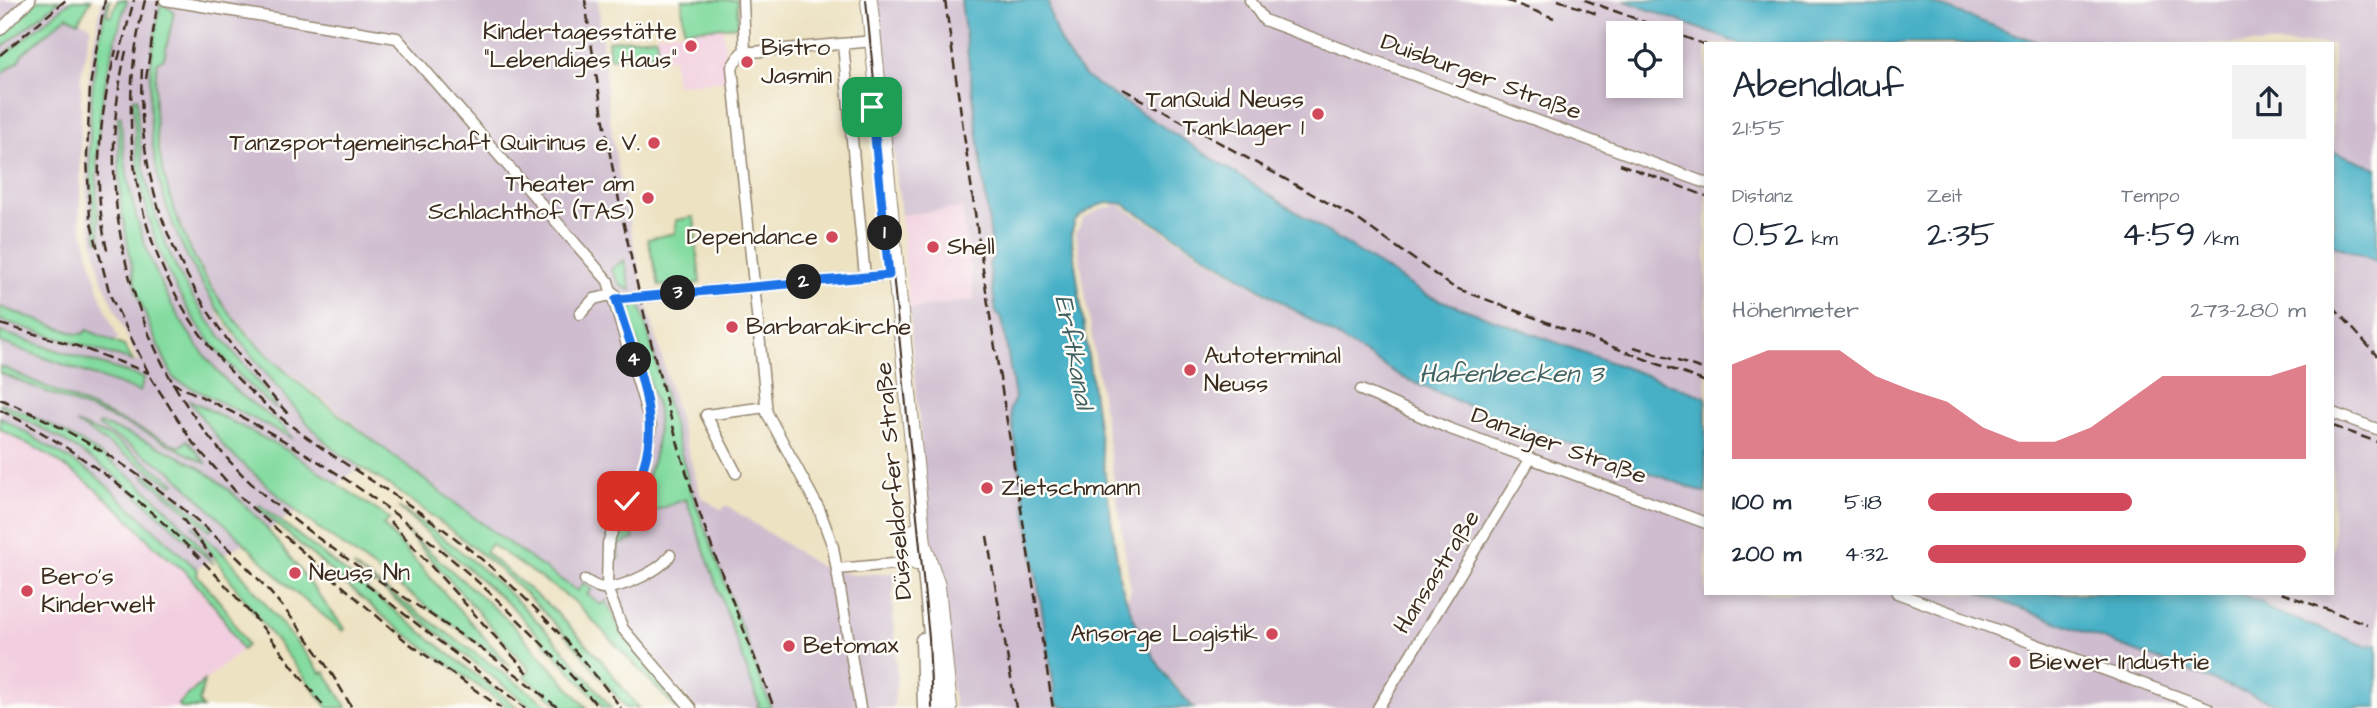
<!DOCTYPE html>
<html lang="de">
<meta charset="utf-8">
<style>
:root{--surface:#fff;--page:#f2f2f3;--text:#1f2937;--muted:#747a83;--accent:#d1495b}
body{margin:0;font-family:"Architects Daughter",sans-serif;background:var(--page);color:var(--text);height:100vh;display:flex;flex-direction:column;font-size:26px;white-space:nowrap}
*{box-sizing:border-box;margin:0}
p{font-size:23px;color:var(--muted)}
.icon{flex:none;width:38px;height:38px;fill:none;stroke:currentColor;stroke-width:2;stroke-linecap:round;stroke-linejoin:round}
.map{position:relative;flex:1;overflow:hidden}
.sheet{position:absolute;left:1704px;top:42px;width:630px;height:553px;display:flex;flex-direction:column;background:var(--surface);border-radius:0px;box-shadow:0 4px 10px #0003}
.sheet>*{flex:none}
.controls{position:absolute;left:1606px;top:21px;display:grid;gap:14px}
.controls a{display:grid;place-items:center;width:77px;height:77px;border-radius:0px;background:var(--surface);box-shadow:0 4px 10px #0003;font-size:35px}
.pin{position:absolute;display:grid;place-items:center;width:60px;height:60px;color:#fff;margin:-30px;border-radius:14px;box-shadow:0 4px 10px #0006}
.km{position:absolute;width:35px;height:35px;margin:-18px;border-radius:50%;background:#222;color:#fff;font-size:19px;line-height:35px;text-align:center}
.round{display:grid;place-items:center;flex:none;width:74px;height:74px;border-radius:0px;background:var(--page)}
.summary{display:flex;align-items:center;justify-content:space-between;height:119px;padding:0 28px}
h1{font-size:38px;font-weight:600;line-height:52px}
.metrics{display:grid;grid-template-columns:repeat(3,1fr);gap:10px;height:119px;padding:7px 28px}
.metrics div{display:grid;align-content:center}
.metrics b{font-size:35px;font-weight:600}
.metrics small{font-size:19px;font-weight:400}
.metrics p{font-size:19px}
.chart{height:196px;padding:14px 28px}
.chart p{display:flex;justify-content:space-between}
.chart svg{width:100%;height:126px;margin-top:7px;fill:var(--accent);opacity:.7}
ul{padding:0 28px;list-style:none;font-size:23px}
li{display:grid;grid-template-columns:112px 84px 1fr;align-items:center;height:52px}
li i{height:18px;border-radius:9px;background:var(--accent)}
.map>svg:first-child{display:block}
</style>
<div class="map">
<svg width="2377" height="708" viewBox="0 0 2377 708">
<rect width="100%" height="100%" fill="#fdfcf7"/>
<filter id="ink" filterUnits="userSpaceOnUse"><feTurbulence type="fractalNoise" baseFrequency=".0143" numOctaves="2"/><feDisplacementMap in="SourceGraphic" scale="14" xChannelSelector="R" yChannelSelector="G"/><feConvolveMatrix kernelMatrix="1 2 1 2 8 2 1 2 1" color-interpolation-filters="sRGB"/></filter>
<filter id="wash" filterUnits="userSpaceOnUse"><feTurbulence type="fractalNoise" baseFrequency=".00686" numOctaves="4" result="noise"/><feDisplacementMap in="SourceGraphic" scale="28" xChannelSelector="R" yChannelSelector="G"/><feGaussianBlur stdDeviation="1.57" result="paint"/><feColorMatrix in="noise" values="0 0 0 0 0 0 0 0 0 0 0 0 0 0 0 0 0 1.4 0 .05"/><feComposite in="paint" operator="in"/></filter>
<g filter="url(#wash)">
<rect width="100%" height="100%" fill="#ede2c2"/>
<path fill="#f2cfe0" d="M723,28L728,80L676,85L673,58L659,59L656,34Z
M962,208L975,300L909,309L901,215Z
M0,429L46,454L86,481L187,573L220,613L242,650L178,703L182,708H0Z"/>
<path fill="#cfbdcf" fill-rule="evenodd" d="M0,0H38L0,36Z
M60,0H72L0,58V49Z
M102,0H108L96,58L89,156L92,206L97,240L101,241L95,144L110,56L127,0H598L609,115L619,175L647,305L701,497L722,510L726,505L819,566L852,575L894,573L897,576L892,595L897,676L893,708H696L627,626L618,610L608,609L604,600L602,606L591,599L587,594L578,591L499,539L271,358L225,307L194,255L173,205L164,172L155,113L157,62L174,12L161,3L155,29L150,109L158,174L172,223L220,317L234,336L330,446L361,467L267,531L187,573L86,481L46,454L0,429V320L139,363L102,279L87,212L85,150L90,62Z
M877,0H961L993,256L989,264L1002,318L1015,398L1010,409L1057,704L1068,708H955L929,535L909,309L975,300L962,208L901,215Z
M1048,0H1623L1740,44H1706V397L1426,295L1087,78L1061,46L1052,24ZM1619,33H1671V86H1619Z
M1924,0H2377V168L2333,151V44H2042Z
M67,15L91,26L81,75L80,221L101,298L118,338L115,341L87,330L83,334H77L0,307V74L19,61L22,54Z
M1114,202L1404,378L1485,413L1706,493V593H1979L2287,708H1194L1153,657L1126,602L1131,590L1076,233L1083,219L1102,208L1114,207Z
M2333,245L2377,261V644L2367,646L2268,609L2262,602L2238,593H2333Z"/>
<path fill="#83dba0" stroke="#5f825f" stroke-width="2" d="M38,0H60L0,49V36Z
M72,0H91L78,22L67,16L22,54L19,61L0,74V58Z
M108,0H110L107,15L111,16L118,0H127C101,80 89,158 101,242L97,240C85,161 88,78 108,0Z
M682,0H737L738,26L684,30Z
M161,3L174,12L164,58L157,62C145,158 183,264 248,335C288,379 339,414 386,450C449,499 511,547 578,591L583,583L592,589L587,594L601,605L606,601L624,637L686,708H676L574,601L491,544L485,552L556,612L602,661L638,708H626C584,656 544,607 493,564C458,534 421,507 383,481C366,470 345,459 330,446C308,427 289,400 270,378C173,264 126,154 161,3Z
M656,37L658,53L609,58L608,41Z
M137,98C138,173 159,250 202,312C213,329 275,400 276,409C175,325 136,228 133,99Z
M118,116H121C125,217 161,313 232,387C247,402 284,423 292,438L174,379L151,330L136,289L121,206Z
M694,217L700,283L659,286L648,239L675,233L676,220Z
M624,260L631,290L621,286L611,269Z
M634,304H640L692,493L771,708H757L759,704L686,499L627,521L634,539L616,546L620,558L612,560C614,532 628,514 641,490C654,466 659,438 658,411L630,317L629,312Z
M0,307L77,334H83L87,330L124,346L133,361L0,320Z
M0,332L144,378L140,392L0,342Z
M0,366L180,447L187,440L207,464L145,432L0,373Z
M188,399L287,450L390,519L383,525L511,667L303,517L226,449Z
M1,403C88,437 158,488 214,564L112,473L58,437L0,406Z
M0,417L95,475L198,570L197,575L225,608L247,645L242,650L220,613L187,573L154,546L123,513L86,481L47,454L0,429Z
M76,423L110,437L175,483L172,485Z
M100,424C130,434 160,446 188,461C255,498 298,571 345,629L343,631L293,591L171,471L98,426Z
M146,474L213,527L210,530L143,476Z
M260,505L518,708H509L392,624L257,507Z
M398,507C481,559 552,630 611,708H604L514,609Z
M192,525L232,562L321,673L325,672L347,708H328L238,591Z
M405,530L511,623L587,708H564L524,676L530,670Z
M353,566L552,708H532Z
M204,681L199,702L203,708H182L178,704Z"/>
<path fill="#47b0c6" stroke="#416d72" stroke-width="2" d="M961,0H1048C1052,32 1065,55 1087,78L1426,295L1706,397V493L1485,413L1404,378L1123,204C1105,199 1088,209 1075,221L1071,235L1120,581C1135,630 1158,672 1194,708H1068L1057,705L1010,409L1015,398L1002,318L996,313L989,264L993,256Z
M1623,0H1924L2042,44H1740Z
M2333,151L2377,168V261L2333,245Z
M1979,593H2238L2262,602L2268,609L2366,646L2377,644V708H2287Z"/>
</g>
<g filter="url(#ink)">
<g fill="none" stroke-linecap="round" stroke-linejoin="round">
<g stroke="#948670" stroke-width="13">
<path id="street" d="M165,0L397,38L608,281L651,426L644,471L619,514L608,543L607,588L623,629L691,708
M743,0L745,53
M1250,0L1264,20L1706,183
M0,30L30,0
M843,44L865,277
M616,299L898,274
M580,314L594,299L615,294
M1361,390L1448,428L1706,523
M2333,413L2377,429
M736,473L706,415L766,407
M837,569L916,562
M585,580C592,584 598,589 606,588C624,587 662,570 670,555
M1897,593L2208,708
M860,708L833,547L819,509L767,413L732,67L741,53L874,41
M1378,708L1531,458"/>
</g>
<g stroke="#948670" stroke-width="17">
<path id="secondary" d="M924,560L938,708
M923,640L925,708"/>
</g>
<g stroke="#948670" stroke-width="18">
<path id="primary" d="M869,0L923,544L937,586L949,708
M913,532L916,562"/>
</g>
<use href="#street" stroke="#fff" stroke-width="10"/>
<use href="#secondary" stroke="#fff" stroke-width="14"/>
<use href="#primary" stroke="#fff" stroke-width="16"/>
<path stroke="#3b2a1e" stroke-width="2" d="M866,0L929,638L932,708"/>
<path stroke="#3b2a1e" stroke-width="2.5" stroke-dasharray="10 5" stroke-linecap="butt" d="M105,0L90,86L87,156L90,219L110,295L151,378L193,443L243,500L407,642L501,708
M145,0C107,154 145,303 268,407C326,457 395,491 455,538C519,587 573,644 621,708
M585,0C606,154 639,308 682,458C707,543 743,625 774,708
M945,0L986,291L1053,708
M1505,0L1554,18
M1558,0L1597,14
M1585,0L1706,45
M126,51C87,220 143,397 278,507C367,580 471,633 558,708
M0,55L66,0
M118,60L134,0
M142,69C134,211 197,313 289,415
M146,79L158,0
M1123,89L1357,219L1453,287L1706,382
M1620,164L1706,196
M107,250C92,184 99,115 116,50
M2333,306L2377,356
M0,324L77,346L149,373
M1634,347L1706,370
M172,383C338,458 482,567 599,708
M0,399C145,460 275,569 352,708
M0,410C103,461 183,534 257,621
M2333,426L2377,442
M182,518L212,557
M390,521L528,673
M987,536L1016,708
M354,575L525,708
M2281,593L2367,624
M252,614L325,708"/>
</g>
</g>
<g fill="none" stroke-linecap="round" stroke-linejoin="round" filter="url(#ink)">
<g stroke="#fff" stroke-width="14">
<path id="route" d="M627,501C673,432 637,370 616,299L889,275L872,107"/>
</g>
<use href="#route" stroke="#1a73e8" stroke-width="9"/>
</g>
<g fill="#d1495b" stroke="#fdfcf7" stroke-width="2.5">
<circle cx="691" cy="46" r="7"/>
<circle cx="747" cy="62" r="7"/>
<circle cx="1318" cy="114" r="7"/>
<circle cx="654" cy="143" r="7"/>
<circle cx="648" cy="198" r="7"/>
<circle cx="832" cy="237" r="7"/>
<circle cx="933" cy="247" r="7"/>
<circle cx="732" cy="327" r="7"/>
<circle cx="1190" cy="370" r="7"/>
<circle cx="987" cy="488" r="7"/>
<circle cx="295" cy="573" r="7"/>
<circle cx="27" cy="591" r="7"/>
<circle cx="1272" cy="634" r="7"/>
<circle cx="789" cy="646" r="7"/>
<circle cx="2015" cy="662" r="7"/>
</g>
<g text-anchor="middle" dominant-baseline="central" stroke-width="5" stroke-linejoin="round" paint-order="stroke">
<g font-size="24" fill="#3b2a1e" stroke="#fdfcf7" text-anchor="start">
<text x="677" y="32" text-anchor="end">Kindertagesstätte<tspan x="677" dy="28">"Lebendiges Haus"</tspan></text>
<text x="761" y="48">Bistro<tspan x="761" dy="28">Jasmin</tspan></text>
<text x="1304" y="100" text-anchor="end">TanQuid Neuss<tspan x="1304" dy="28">Tanklager 1</tspan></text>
<text x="640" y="143" text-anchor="end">Tanzsportgemeinschaft Quirinus e. V.</text>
<text x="634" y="184" text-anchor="end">Theater am<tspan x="634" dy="28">Schlachthof (TAS)</tspan></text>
<text x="818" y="237" text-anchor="end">Dependance</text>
<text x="947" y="247">Shell</text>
<text x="746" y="327">Barbarakirche</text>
<text x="1204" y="356">Autoterminal<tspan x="1204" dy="28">Neuss</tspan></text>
<text x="1001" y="488">Zietschmann</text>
<text x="309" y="573">Neuss Nn</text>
<text x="41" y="577">Bero's<tspan x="41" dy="28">Kinderwelt</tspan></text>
<text x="1258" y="634" text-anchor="end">Ansorge Logistik</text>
<text x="803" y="646">Betomax</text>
<text x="2029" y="662">Biewer Industrie</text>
</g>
<g font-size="24" fill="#3b2a1e" stroke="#fdfcf7">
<text transform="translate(1481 77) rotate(20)">Duisburger Straße</text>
<text transform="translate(1559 446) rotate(20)">Danziger Straße</text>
<text transform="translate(894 481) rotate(-95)">Düsseldorfer Straße</text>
<text transform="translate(1437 572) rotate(-58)">Hansastraße</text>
</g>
<g font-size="26" font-style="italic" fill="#406061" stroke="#fdfcf7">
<text transform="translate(1074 352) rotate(79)">Erftkanal</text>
<text x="1511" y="374">Hafenbecken 3</text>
</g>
</g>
</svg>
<div class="controls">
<a><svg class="icon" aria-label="locate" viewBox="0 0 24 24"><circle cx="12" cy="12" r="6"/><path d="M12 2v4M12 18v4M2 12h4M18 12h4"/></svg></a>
</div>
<div class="pin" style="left:872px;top:107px;background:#1e9e55"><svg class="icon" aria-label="arrive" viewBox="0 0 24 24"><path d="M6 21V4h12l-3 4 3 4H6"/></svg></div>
<div class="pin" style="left:627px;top:501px;background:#d93025"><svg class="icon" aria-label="check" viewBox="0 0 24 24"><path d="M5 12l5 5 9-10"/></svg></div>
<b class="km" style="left:885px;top:233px">1</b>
<b class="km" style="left:804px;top:282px">2</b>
<b class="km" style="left:678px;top:293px">3</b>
<b class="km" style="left:634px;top:360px">4</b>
<section class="sheet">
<div class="summary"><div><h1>Abendlauf</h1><p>21:55</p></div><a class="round"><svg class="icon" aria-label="share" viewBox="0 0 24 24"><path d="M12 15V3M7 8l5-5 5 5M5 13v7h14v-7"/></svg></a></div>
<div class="metrics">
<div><p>Distanz</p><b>0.52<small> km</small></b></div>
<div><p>Zeit</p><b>2:35</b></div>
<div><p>Tempo</p><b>4:59<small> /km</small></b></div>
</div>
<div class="chart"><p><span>Höhenmeter</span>273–280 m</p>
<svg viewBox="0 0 160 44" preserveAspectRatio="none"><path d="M0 44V11L10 6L20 6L30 6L40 15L50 20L60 24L70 33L80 38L90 38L100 33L110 24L120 15L130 15L140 15L150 15L160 11V44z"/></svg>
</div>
<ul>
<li><b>100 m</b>5:18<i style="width:54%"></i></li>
<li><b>200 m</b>4:32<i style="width:100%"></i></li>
</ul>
</section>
</div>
